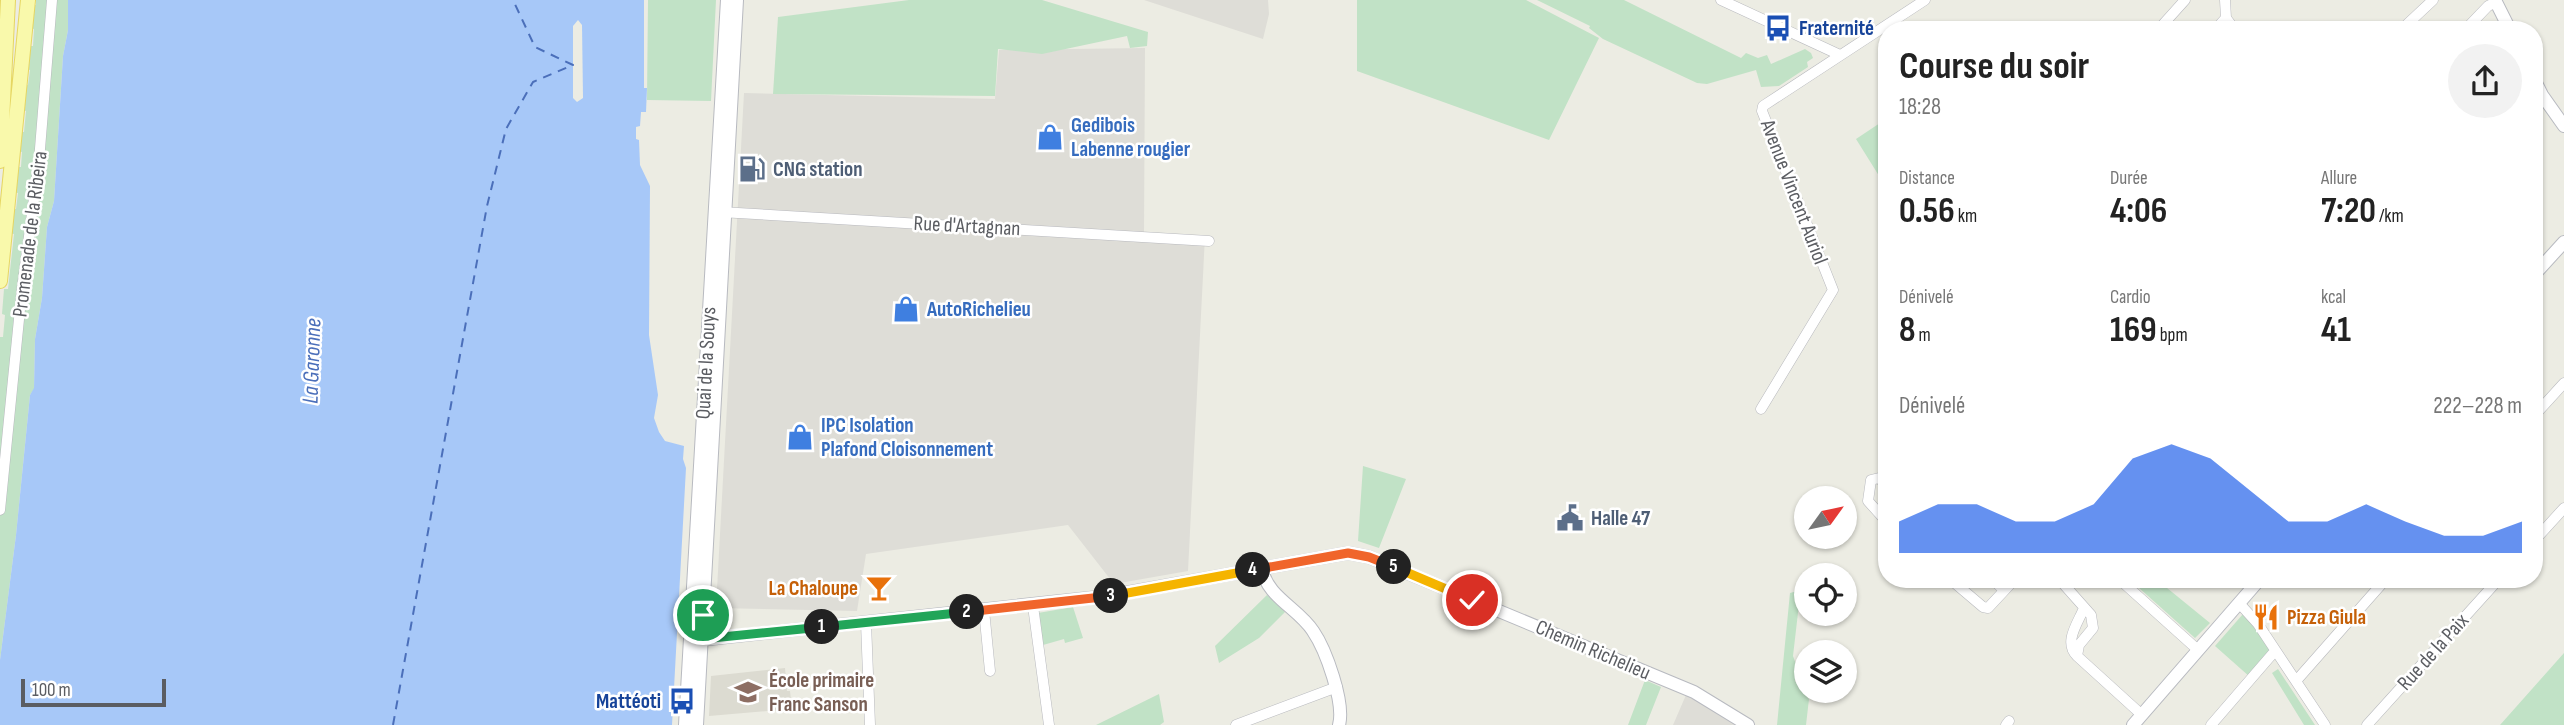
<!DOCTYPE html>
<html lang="fr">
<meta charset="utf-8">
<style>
:root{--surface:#fff;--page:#f2f2f2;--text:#222;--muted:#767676;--accent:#2563eb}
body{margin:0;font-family:"Sofia Sans Condensed",sans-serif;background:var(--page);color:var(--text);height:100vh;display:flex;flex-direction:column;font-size:26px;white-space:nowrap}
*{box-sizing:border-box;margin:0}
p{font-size:23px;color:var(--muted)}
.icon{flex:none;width:38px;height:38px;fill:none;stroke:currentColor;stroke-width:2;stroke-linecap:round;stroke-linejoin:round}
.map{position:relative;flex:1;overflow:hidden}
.sheet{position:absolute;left:1878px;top:21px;width:665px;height:567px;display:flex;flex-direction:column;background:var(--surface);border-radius:28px;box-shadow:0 2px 5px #0004}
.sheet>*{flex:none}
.needle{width:46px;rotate:57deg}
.buttons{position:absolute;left:1794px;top:486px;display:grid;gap:14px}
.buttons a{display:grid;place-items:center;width:63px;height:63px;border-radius:50%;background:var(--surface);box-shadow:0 2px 5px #0004;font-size:35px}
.scale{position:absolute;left:21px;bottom:18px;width:145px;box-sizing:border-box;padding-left:7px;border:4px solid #5b5d62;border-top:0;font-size:19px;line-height:24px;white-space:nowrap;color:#5b5d62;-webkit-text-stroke:5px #fff;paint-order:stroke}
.pin{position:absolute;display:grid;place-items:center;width:60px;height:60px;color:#fff;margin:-30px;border:4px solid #fff;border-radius:50%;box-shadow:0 2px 7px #0007}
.km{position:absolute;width:35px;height:35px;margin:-18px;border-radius:50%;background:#222;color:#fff;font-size:19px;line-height:35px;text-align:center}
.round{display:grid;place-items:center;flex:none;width:74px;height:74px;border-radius:37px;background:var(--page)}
.headline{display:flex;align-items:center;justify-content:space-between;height:119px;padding:0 21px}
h1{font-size:38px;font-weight:700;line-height:52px}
.stats{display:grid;grid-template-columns:repeat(3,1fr);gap:10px;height:119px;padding:7px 21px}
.stats div{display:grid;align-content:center}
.stats b{font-size:35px;font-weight:700}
.stats small{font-size:19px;font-weight:400}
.stats p{font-size:19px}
.chart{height:196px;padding:14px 21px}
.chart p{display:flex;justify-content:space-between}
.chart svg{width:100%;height:126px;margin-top:7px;fill:var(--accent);opacity:.7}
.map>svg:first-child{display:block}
</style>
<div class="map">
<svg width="2564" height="725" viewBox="0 0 2564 725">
<rect width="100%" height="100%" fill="#ecece3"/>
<path fill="#deddd7" d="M1144,0H1268L1269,14L1263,39Z
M1145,48L1144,233L1205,236L1188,571L1114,584L1068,525L866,554L857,611L716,608L744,93L995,99L999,50Z
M1686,695L1709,704L1737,725H1673Z"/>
<path fill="#dcdbd1" d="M785,668L787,691H790L792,709L709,716L711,676Z"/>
<path fill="#c1e2c6" d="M36,0H68V30L63,56L54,201L47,227L42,298L35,339L34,389L30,395L16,535L0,660V337H3L5,315L2,314L4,289H8L14,234L9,233L12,209H16L18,193L13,192L16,167H21L22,152L18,151L20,132H24L26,111L22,110L24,86L28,85L30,70L26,69L28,46H33L34,29L30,28L32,5H36Z
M648,0H716L711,101L647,100Z
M909,0H1042L1148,32L1147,46L1130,48L1127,36L1042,54L998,49L995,96L773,94L778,17Z
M1357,0H1526L1599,38L1549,140L1357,71Z
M1537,0H1624L1741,58L1746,53L1758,58L1767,55L1771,64L1805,49L1811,53L1813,58L1807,62L1808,67L1779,86L1761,87L1756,70L1707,84L1697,83L1603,39L1589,28L1590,26Z
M1886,119V187L1856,139Z
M1363,466L1406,479L1379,548L1358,541Z
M2129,579H2156L2210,623L2195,638Z
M1801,590L1806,592V600L1799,604L1793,656L1797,667L1795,681L1809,699L1806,725H1777L1790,593Z
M1267,595L1285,612L1259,638L1219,663L1215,646Z
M1073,607L1083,638L1065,643L1064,639L1043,645L1038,613Z
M2243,614L2260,629L2273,649L2250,677L2215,646Z
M2564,653V725H2500Z
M2278,669L2315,725H2304L2272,673Z
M1645,680L1661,687L1646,725H1628Z
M1159,694L1164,722L1160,725H1096Z"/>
<path fill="#a7c8f8" d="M68,0H644V88H647L646,112H641L640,126L636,127V139L639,140L640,165L650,186L649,335L658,395L654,418L659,432L665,441L684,446L683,459L686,468L672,725H0V660L16,535L30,395L34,388L35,339L42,298L47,227L54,201L63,56L68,30Z"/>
<path fill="#ecece3" d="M578,20L582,25L583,98L577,102L573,98V26Z"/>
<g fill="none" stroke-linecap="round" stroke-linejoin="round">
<path stroke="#4b6fba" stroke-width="2" stroke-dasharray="9 7" stroke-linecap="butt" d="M393,725L487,206L506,129L533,82L573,65L535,47L513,0"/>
<g stroke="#b8b9be" stroke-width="11">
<path id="street" d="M1721,0L1840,55
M2226,18L2235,30
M2158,30L2185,0
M2215,30L2226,18L2225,0
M2401,30L2433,0
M2465,30L2488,6L2496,2
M720,212L1209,241
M1761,409L1833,290L1762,111L1763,106L1925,0
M2534,416L2564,383
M1886,485L1879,478L1871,480L1868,501L1886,521
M0,510L22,289L39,161L52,0
M2534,541L2564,508
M1950,579L1983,607L1988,608L2015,579
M1992,579L2004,590
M2059,579L2091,615L2093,628L2079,645L2077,656L2142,715
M2119,579L2198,650
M2239,603L2258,624L2325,725
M1033,606L1049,725
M984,610L990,671
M866,623L870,725
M2077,656C2063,642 2078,623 2084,608
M2296,681L2386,579
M1236,725L1337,687
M2006,725L2009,721
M2211,725L2275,651
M2367,725L2499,579"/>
</g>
<g stroke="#b8bac0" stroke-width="14">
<path id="secondary" d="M2495,0L2510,30
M2534,79L2542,95L2564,126
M2534,275L2564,242
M1262,569C1267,597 1298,608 1313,631C1326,650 1345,703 1339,725
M691,638L709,639L1108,596L1348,553L1369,557L1694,692L1748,725
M685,725L727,0
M697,725L737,0
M2133,725L2260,579"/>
</g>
<g stroke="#e6d662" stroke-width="16">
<path id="primary" d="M0,161L8,0
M0,281L28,0"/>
</g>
<use href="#street" stroke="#fff" stroke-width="10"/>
<use href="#secondary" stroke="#fff" stroke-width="12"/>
<use href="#primary" stroke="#f9f9ab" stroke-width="14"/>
</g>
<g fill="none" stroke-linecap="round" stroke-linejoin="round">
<g stroke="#fff" stroke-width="14">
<path id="split-1" d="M703,615L702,639L822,627"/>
</g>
<g stroke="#fff" stroke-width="14">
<path id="split-2" d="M822,627L967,612"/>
</g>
<g stroke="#fff" stroke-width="14">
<path id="split-3" d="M967,612L1111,596"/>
</g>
<g stroke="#fff" stroke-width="14">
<path id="split-4" d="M1111,596L1253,570"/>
</g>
<g stroke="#fff" stroke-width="14">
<path id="split-5" d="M1253,570L1348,553L1369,557L1394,567"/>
</g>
<g stroke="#fff" stroke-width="14">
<path id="split-6" d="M1394,567L1472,600"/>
</g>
<use href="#split-1" stroke="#22a559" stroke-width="9"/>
<use href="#split-2" stroke="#22a559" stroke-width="9"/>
<use href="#split-3" stroke="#f0652b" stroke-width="9"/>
<use href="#split-4" stroke="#f5b400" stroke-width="9"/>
<use href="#split-5" stroke="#f0652b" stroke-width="9"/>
<use href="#split-6" stroke="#f5b400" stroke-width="9"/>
</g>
<defs>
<g id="bus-bare" transform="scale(2.1)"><path d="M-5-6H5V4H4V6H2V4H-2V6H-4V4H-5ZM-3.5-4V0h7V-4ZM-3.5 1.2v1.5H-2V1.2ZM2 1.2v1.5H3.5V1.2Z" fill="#1a4fb4" stroke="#fff" stroke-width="2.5" paint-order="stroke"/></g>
<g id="shop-bare" transform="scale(2.1)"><path d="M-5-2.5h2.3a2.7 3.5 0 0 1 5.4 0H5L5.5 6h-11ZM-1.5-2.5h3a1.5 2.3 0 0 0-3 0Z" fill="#3f7fe0" stroke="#fff" stroke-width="2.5" paint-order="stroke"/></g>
<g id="fuel-bare" transform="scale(2.1)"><path d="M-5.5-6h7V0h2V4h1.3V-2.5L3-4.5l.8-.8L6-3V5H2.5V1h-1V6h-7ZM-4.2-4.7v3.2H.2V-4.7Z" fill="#5c6f8a" stroke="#fff" stroke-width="2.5" paint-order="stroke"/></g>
<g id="civic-bare" transform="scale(2.1)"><path d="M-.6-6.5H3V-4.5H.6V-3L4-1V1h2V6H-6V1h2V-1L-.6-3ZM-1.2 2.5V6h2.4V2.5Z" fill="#5c6f8a" stroke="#fff" stroke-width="2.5" paint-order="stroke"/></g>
<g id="bar-bare" transform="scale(2.1)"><path d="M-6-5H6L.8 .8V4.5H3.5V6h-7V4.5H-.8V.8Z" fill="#e8710a" stroke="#fff" stroke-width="2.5" paint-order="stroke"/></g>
<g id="restaurant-bare" transform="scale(2.1)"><path d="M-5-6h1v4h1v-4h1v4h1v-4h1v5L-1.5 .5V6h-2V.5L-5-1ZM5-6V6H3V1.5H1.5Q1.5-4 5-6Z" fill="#e8710a" stroke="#fff" stroke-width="2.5" paint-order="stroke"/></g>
<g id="school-bare" transform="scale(2.1)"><path d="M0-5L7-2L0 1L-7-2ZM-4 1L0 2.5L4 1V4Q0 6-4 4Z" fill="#8d6e63" stroke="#fff" stroke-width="2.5" paint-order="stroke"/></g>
</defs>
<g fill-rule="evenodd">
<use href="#bus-bare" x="1778" y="28"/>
<use href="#shop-bare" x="1050" y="137"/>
<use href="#fuel-bare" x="752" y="169"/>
<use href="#shop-bare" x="906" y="309"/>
<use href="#shop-bare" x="800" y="437"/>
<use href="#civic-bare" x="1570" y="518"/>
<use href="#bar-bare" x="879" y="588"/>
<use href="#restaurant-bare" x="2266" y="617"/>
<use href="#school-bare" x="748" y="692"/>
<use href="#bus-bare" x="682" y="701"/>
</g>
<g text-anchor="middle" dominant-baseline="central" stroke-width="5" stroke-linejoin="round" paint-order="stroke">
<g font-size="21" font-weight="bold" fill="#164399" stroke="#fff" text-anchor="start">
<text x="1799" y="28">Fraternité</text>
<text x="661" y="701" text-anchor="end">Mattéoti</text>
</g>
<g font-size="21" font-weight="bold" fill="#366cbe" stroke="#fff" text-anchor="start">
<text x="1071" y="125">Gedibois<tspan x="1071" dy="24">Labenne rougier</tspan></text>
<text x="927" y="309">AutoRichelieu</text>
<text x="821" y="425">IPC Isolation<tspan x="821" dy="24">Plafond Cloisonnement</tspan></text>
</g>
<g font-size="21" font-weight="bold" fill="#4e5e75" stroke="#fff" text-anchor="start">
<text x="773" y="169">CNG station</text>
<text x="1591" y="518">Halle 47</text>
</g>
<g font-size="21" fill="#5b5d62" stroke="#fff">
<text transform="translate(1794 192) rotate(69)">Avenue Vincent Auriol</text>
<text transform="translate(967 226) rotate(3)">Rue d'Artagnan</text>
<text transform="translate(30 234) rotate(-83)">Promenade de la Ribeira</text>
<text transform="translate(706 363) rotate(-87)">Quai de la Souys</text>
<text transform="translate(1593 650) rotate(23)">Chemin Richelieu</text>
<text transform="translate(2433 652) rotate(-48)">Rue de la Paix</text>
</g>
<g font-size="21" font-weight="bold" fill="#c56008" stroke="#fff" text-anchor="end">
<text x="858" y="588">La Chaloupe</text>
<text x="2287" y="617" text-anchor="start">Pizza Giula</text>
</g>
<g font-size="21" font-weight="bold" fill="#785e54" stroke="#fff" text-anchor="start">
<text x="769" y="680">École primaire<tspan x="769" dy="24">Franc Sanson</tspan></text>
</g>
<g font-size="23" font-style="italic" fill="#4b6fba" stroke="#fff">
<text transform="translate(312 361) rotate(-88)">La Garonne</text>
</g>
</g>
</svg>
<div class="buttons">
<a><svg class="needle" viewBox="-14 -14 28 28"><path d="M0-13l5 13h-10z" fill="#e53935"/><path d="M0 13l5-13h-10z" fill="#767676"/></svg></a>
<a><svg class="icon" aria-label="locate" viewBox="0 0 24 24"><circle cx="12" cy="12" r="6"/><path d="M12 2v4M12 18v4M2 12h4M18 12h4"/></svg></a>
<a><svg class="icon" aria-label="layers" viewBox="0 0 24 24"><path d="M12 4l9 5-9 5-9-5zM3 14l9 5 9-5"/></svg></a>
</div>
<div class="scale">100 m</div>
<div class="pin" style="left:703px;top:615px;background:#1e9e55"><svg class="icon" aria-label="arrive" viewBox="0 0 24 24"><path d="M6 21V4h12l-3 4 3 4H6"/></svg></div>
<div class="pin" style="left:1472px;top:600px;background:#d93025"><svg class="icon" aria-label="check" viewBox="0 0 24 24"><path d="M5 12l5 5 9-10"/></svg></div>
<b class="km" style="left:822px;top:627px">1</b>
<b class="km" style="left:967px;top:612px">2</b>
<b class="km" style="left:1111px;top:596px">3</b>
<b class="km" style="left:1253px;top:570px">4</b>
<b class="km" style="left:1394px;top:567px">5</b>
<section class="sheet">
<div class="headline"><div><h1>Course du soir</h1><p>18:28</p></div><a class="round"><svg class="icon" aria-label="share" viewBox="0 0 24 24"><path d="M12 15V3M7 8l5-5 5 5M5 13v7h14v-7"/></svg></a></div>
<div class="stats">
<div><p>Distance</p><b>0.56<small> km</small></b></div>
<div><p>Durée</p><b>4:06</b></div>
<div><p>Allure</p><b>7:20<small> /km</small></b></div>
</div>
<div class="stats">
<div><p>Dénivelé</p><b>8<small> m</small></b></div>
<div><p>Cardio</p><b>169<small> bpm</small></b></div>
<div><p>kcal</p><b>41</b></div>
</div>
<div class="chart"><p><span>Dénivelé</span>222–228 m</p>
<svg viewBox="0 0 160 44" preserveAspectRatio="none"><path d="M0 44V33L10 27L20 27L30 33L40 33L50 27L60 11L70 6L80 11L90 22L100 33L110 33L120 27L130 33L140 38L150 38L160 33V44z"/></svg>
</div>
</section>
</div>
